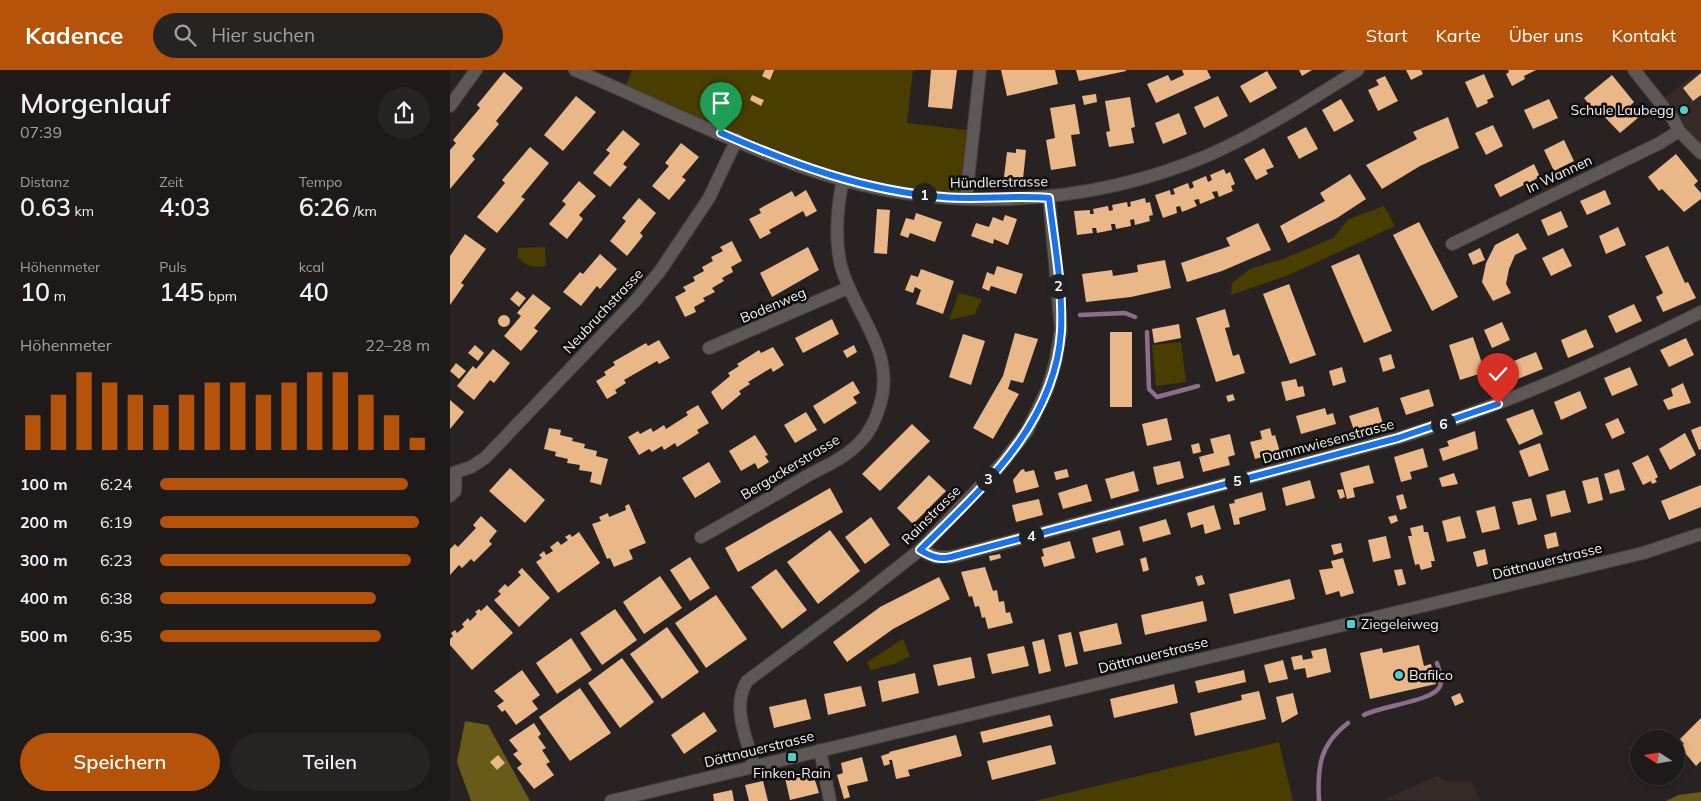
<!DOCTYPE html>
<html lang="de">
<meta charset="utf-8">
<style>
:root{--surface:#1e1a1a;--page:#262323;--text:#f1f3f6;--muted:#a1a1a2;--line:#3c3839;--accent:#b45309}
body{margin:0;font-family:Mulish,sans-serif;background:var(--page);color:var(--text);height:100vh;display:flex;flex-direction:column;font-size:19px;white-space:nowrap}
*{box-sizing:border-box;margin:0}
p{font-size:16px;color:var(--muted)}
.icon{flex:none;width:28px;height:28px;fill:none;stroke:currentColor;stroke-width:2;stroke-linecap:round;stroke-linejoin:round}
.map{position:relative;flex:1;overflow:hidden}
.sheet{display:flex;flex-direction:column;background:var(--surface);width:450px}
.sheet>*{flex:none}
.needle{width:32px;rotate:282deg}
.controls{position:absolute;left:1180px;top:660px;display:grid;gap:10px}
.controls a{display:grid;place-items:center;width:55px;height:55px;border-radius:50%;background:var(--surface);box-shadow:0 2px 8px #0003,0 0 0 1px var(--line);font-size:25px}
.pin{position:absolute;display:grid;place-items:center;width:42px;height:42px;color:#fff;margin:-51px -21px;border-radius:50% 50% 50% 0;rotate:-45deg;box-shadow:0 0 5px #0007}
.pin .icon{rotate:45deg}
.km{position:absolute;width:25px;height:25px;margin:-12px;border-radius:50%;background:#222;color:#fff;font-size:14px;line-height:25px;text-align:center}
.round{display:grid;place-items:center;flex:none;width:52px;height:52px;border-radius:26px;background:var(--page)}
.headline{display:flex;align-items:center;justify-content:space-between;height:85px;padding:0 20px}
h1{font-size:28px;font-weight:600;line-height:38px}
.stats{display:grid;grid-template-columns:repeat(3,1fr);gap:8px;height:85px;padding:5px 20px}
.stats div{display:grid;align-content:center}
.stats b{font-size:25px;font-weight:600}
.stats small{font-size:14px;font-weight:400}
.stats p{font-size:14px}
.chart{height:140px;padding:10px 20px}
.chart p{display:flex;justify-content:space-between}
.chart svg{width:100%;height:90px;margin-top:5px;stroke:var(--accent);stroke-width:6}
.action{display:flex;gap:10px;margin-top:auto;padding:10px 20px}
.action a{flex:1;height:58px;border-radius:30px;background:var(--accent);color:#fff;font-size:20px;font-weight:600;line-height:58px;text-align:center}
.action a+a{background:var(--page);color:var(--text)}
ul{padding:0 20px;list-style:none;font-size:16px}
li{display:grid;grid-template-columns:80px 60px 1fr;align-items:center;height:38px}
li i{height:12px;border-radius:6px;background:var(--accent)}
header{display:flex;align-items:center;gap:30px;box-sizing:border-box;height:70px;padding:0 25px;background:var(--accent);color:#fff}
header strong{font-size:24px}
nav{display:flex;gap:28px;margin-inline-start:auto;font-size:18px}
.search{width:350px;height:45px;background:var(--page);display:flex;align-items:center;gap:12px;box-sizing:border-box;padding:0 18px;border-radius:28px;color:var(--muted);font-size:19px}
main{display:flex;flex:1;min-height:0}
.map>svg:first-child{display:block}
</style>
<header>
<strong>Kadence</strong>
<div class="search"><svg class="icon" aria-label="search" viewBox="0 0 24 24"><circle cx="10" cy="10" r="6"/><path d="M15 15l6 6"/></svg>Hier suchen</div>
<nav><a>Start</a><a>Karte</a><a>Über uns</a><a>Kontakt</a></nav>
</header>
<main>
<section class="sheet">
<div class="headline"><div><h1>Morgenlauf</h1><p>07:39</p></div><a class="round"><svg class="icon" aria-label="share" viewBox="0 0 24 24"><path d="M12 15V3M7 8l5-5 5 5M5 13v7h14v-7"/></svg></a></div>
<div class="stats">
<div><p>Distanz</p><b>0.63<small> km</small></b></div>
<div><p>Zeit</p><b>4:03</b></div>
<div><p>Tempo</p><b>6:26<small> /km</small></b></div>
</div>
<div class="stats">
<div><p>Höhenmeter</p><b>10<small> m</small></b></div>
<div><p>Puls</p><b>145<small> bpm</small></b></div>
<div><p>kcal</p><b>40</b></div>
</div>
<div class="chart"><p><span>Höhenmeter</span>22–28 m</p>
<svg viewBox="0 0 160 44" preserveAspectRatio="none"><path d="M5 44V27M15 44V17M25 44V6M35 44V11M45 44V17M55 44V22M65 44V17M75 44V11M85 44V11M95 44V17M105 44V11M115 44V6M125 44V6M135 44V17M145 44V27M155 44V38"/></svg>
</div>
<ul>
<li><b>100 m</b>6:24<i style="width:92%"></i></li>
<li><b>200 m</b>6:19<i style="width:96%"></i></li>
<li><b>300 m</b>6:23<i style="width:93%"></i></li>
<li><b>400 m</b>6:38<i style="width:80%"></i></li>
<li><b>500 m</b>6:35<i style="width:82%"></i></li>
</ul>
<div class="action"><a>Speichern</a><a>Teilen</a></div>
</section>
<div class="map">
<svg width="1251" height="731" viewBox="0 0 1251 731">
<rect width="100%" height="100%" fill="#282322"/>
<path fill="#362a28" d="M1249,0H1251V83L1210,32Z
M987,706L995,711L1022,712L1030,731L933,730Z"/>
<path fill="#493d00" d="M182,0H463L457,53L524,61L516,129L407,113L174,20Z
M934,136L945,156L839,205L781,225L782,213L800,199L833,189L883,168L899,149Z
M95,177L96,196C84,198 78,197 68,188V178Z
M509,223L532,229L525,244L499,250Z
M731,272L736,312L706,316L702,275Z
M453,569L460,586L447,593L420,600L417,592Z
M829,672L843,731H585Z"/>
<path fill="#685a18" d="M15,651L38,655L80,731H21L7,692Z
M1251,722V731H1216L1229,725Z"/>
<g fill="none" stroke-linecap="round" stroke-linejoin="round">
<path stroke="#8d6d89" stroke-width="4.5" d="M630,245L675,243L685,247
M697,262L699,319L707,327L748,316
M914,645C930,636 985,631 990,616C993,609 989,600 987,593
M869,731C867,697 870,674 898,653"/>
</g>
<path fill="#e9b788" d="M315,0H324L320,10L312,6Z
M481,0H507L502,39L478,37Z
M551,0H605L608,14L557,26Z
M626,0H676V1L629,11Z
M732,0H757L761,8L706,33L697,14L718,5L721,11L734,5Z
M849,0H862L852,6Z
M956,0H971L973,4L961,10Z
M1058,0H1086L1074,6L1075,9L1062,16L1056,4L1059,2Z
M817,1L827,18L800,33L790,16Z
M54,2L73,18L46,51L49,54L22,86L25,89L0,119V80L6,73L3,70L30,38L27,35Z
M1251,3V25L1243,31L1233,18Z
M1034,4L1044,27L1037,30L1038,33L1027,38L1015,12Z
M1162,5L1184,32L1180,36L1189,47L1170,63L1148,40L1145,42L1134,28Z
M935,6L948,31L928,41L918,20L929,15L926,10Z
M646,24L647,32L634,35L632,26Z
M302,25L314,30L311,36L300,30Z
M126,26L146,42L113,81L94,65Z
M768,26L778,46L754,58L744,37Z
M680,27L685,57L681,58L684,73L659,77L656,62L660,61L655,31Z
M891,29L904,51L884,62L872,40Z
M1099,29L1108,48L1083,59L1074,40Z
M625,34L630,64L621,65L626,96L601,100L596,70L605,68L600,38Z
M729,43L737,64L713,74L705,53Z
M998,47L1009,78L970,96L932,119L916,95L967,69L963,62Z
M1043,55L1053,76L1036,85L1025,63Z
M856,57L868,79L849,89L837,67Z
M173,60L190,74L173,94L177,97L160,117L143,103L160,83L156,80Z
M1114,70L1124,91L1104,101L1094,80Z
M231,73L249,87L232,107L236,110L219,130L202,116L219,96L215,93Z
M80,77L99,93L71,127L75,129L47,163L27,147L55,113L52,110Z
M814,78L824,97L816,100L818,104L806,110L794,89Z
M566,79L576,80L573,109L554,107L557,82L566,83Z
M1226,84L1248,111L1244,115L1251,123V129L1234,142L1212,119L1209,121L1198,107Z
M1084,94L1090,107L1050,127L1044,115Z
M774,99L776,104L780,102L785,114L781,116L783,121L769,127L767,121L762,122L765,128L750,134L749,129L744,130L747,136L732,142L730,136L726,137L727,143L713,148L705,125L720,120L721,125L725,124L723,119L738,113L740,119L744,117L742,112L756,106L758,112L762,110L760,105Z
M900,104L916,129L887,148L838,173L830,156L875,131L870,123Z
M129,111L146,126L129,145L133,149L117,169L99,154L116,134L112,131Z
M356,120L367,141L356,147L353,141L319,160L321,163L310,169L299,149L311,143L309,139L342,121L345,127Z
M1155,120L1161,134L1137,145L1130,131Z
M189,128L206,143L190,163L193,166L177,186L160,171L176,151L172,148Z
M695,128L696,133L700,132L703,145L699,146L700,151L685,155L684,149L680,150L681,156L666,159L665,154H661L662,160L647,163L646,158H642L643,163L627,165L624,141L640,140V144H644L643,139L658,136L659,141L663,140L662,135L677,132L678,137L681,136L680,132Z
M427,139L440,140L437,184L424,183Z
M1111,141L1118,157L1098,166L1091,150Z
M466,143L492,152L485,172L460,163L458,168L450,165L456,148L464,150Z
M555,145L567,149L558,175L544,169L543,174L521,166L526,153L539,157L543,147L553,151Z
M969,152L1008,227L982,241L943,165Z
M808,153L821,180L772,201L737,212L731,193L780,176L776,168Z
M1168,157L1176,175L1156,184L1149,166Z
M1068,163L1077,179L1065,185L1059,199L1056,214L1061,223L1043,231L1032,212L1036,193L1045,175Z
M15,164L36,179L11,213L14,215L0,235V186Z
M282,171L292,191L281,197L283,202L272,208L274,211L262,218L265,222L253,228L255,231L244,237L246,242L235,247L225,227L236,221L233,217L245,211L243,207L254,201L252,197L263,191L261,187L273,181L270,177Z
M1218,176L1235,213L1238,212L1246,228L1213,242L1206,227L1213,223L1195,186Z
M358,177L369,200L322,227L310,203Z
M1030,178L1035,190L1023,195L1018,184Z
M1113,178L1122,196L1101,206L1092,188Z
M150,184L167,199L150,219L147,216L131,236L113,222L130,202L133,204Z
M909,184L942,261L914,273L881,196Z
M715,190L721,218L681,227L636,232L632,204L662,200L663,206L688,202L687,195Z
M547,196L573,204L566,224L541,216L539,221L532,218L537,202L544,205Z
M471,199L504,211L493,244L466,234L471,220L465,217L463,223L455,220L461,205L468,207Z
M839,214L866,285L840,294L813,224Z
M67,221L76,228L69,237L60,229Z
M83,224L101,238L84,258L88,261L71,281L54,266L71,246L67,243Z
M1184,234L1192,251L1166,263L1158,246Z
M775,239L780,257L775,258L783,286L789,284L795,303L766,312L746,248Z
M48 251a6 6 0 1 1 12 0a6 6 0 1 1-12 0Z
M382,249L389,264L353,283L345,268Z
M1052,252L1060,270L1042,278L1034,260Z
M729,254L731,268L704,273L702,259Z
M1136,259L1144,277L1118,288L1111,270Z
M660,262H682V337H660Z
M565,263L588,269L573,313L561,310L558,319L569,324L543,369L523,358L553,306Z
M513,264L535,271L521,315L499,307Z
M1023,267L1035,302L1010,310L999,275Z
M1236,268L1244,285L1219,297L1210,280Z
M209,270L220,288L209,294L207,291L174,310L176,313L165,320L167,323L157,329L146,311L156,305L154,302L165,295L163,292L196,273L198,276Z
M25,275L34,283L28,291L18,283Z
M404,275L407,282L397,288L393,281Z
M323,277L334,295L323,302L321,298L298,312L300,314L289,321L291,324L272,340L261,322L280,306L278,303L289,296L287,294L309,280L311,283Z
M43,279L60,293L44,313L40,310L24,330L7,316L23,296L26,299Z
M1086,282L1093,299L1065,310L1059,293Z
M941,284L945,298L933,302L929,288Z
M6,293L16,301L9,309L0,301Z
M892,297L896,312L883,316L879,301Z
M1180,297L1188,315L1162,326L1154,308Z
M846,309L848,317L853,316L855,326L836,331L831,312Z
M403,311L410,323L403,327L407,333L374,354L363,336Z
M1233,313L1241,333L1218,340L1213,330L1223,326L1221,319Z
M979,319L984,336L956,345L950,328Z
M1130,321L1137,338L1111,350L1104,332Z
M783,324L785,330L778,332L776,326Z
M0,330L14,342L0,359Z
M248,335L259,353L247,360L249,363L227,377L225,373L214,380L212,376L202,382L199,379L189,385L178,367L188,361L190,364L201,358L203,362L214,355L216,359L238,345L236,342Z
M928,337L933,354L905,363L899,346Z
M875,338L877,345L883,343L886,354L851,364L846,346Z
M1083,339L1093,364L1069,375L1056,349Z
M356,342L367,360L345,373L334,355Z
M717,348L722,370L697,376L692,354Z
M1168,348L1175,363L1162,369L1155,354Z
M462,354L480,371L430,421L412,404Z
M1251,356V379L1249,380L1241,360Z
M99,358L111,360L110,365L123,368L122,371L135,374L134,378L147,381L146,386L158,389L151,415L140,412L142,402L129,400L130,395L117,393L118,389L105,386L106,382L94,379Z
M820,358L822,366L825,365L830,382L805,389L800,372L812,369L810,361Z
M1025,361L1028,379L993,391L989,379L999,376L997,371Z
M1235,363L1246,385L1220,400L1209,379Z
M780,364L785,385L778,387L780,395L753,402L749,387L764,383L760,369Z
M305,365L318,385L315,386L319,392L308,399L305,393L291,401L279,381Z
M749,373L751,382L743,384L741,375Z
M1090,373L1099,400L1079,407L1069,381Z
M973,378L978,397L960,402L962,409L951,412L944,387Z
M1198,385L1208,407L1205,409L1207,412L1202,414L1201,411L1193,415L1182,393Z
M730,391L734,408L707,415L703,397Z
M259,392L271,412L245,428L232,408Z
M919,395L924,413L903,418L905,427L897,429L890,403Z
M60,398L95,430L75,453L39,421Z
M574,399L575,402L584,400L589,417L566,423L563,410L571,400Z
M617,399L619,407L606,410L604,402Z
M1169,399L1175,420L1160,424L1154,404Z
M684,401L689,421L661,429L655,409Z
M1004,403L1008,414L992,417L989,408Z
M479,405L496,421L463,454L447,438Z
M1148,407L1153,430L1138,434L1132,411Z
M860,410L865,428L836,436L832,418Z
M637,414L642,431L613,439L608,423Z
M1251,415V437L1219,450L1211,431Z
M380,418L393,442L288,502L275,478Z
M893,419L895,427L890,429L887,420Z
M1115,420L1121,442L1101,447L1096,425Z
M812,422L816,440L789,448L790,454L784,455L779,434L785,433L784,430Z
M953,424L957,438L950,440L946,426Z
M1081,428L1087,450L1068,455L1062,432Z
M589,429L593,445L566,452L562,435Z
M179,434L196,473L179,480L183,489L164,497L160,488L157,489L142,454L151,451L149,447L158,443L159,447L176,440L175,436Z
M764,435L771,459L755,464L753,454L741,458L737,443Z
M1045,436L1050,459L1032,463L1026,441Z
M946,445L948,451L941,454L938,447Z
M31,446L47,461L39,471L42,474L24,492L21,489L12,498L9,495L0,505V479L5,474L8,477L26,458L23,455Z
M1010,446L1016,468L997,472L992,451Z
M421,447L440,475L415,494L395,467Z
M716,449L721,464L693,472L689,457Z
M973,455L974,462H978L985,491H981L982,497L971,500L969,494L965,495L958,466H962L960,458Z
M380,460L410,501L368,534L337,492Z
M670,460L674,475L646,483L642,468Z
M129,462L150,493L108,523L86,492L92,488L89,485L94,481L96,485L103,481L100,477L108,471L111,475L118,470L115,467L120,464L122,467Z
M1106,462L1109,476L1097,479L1094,465Z
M936,466L941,488L923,492L918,470Z
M620,471L625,488L594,497L591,487L594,486L592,479Z
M891,473L893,482L884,485L881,475Z
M1035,479L1038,494L1027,497L1023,482Z
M550,484L551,488L540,491L539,486Z
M240,487L260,518L240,531L220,500Z
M696,487L699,500L693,502L690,489Z
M893,488L904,523L891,527L889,521L876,525L869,500L883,498L881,491Z
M535,497L543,521L547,520L549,532L554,531L556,543L560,542L563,553L538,559L535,547L532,548L529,536L525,537L522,526L519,527L511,502Z
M72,498L100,528L69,557L44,530L51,524L48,521L55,514L58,517L71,505L68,502Z
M326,499L357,540L332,559L301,517Z
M952,499L956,514L948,516L944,500Z
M752,505L755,514L748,516L745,507Z
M210,506L232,538L194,564L173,532Z
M489,507L500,529L443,559L397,592L383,572L430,537Z
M840,509L845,529L784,544L779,524Z
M266,525L297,569L256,598L225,553Z
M753,531L757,551L695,565L691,545Z
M37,535L63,563L22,600L0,575V569L3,566L1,563L5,560L7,563L14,557L12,554L18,548L20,551L27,544L25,542L29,539L31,541Z
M165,539L187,570L152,595L130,563Z
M667,553L672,574L634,582L629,562Z
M217,557L249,602L212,629L180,584Z
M621,562L628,594L615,597L608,565Z
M121,568L142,600L107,624L86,593Z
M594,569L601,601L589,604L582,572Z
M969,575L974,596L981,594L986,614L920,629L910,583L932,578L933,583Z
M574,576L579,596L542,604L537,584Z
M876,578L881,602L857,608L855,598L844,600L841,587L852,585L853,590L863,588L861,581Z
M521,587L525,608L488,616L483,595Z
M172,588L204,632L170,658L138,613Z
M833,590L838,609L819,613L814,595Z
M72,600L90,625L82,631L88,639L66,655L55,640L52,642L47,636L54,631L44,621Z
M794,600L796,612L748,623L745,611Z
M465,603L469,623L432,632L428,611Z
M724,614L728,633L664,648L660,629Z
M411,616L416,636L378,645L374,624Z
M130,618L161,663L120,691L89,647Z
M809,621L816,649L745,666L740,643L792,630L791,625Z
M843,623L848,644L832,653L826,627Z
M1010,623L1014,632L1005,636L1001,627Z
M356,629L361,649L324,658L319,637Z
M254,642L267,661L234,684L221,665Z
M600,645L603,656L533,673L530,662Z
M1251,648V691L1246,696L1230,677L1234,674L1230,669Z
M84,653L91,664L88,667L96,678L92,680L100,692L96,694L104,705L84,719L67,698L72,694L63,684L68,681L59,670Z
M506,665L512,686L458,700L460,706L446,709L442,690H439L440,694L434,696L431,686L440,683L439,682Z
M601,675L606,694L542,710L537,691Z
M48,685L55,693L47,700L40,692Z
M412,687L418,711L397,716L400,727L394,729L387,705L393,703L391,693Z
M356,702L359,711L365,710L369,723L340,730L335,708Z
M313,711L318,731H299L295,715Z
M282,720L284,731H264L263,724Z"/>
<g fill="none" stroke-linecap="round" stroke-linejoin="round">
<g stroke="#433f3e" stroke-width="14">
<path id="minor" d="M125,0C206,34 290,77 373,104C498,144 639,136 759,85C811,62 860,30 908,0
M1184,0L1223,49L1229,61L1251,83
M0,36L26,0
M516,129L530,0
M1002,174L1210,73L1229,61
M259,278L398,218
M0,404L21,397L35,388L187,229L210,201L259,128L287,69
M0,426L5,421L6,402
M251,467C286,447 322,427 357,406C375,396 397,387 411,371C419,363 426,349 429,338C448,282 405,247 391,196C384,167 387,138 393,109
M470,480L486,487H501L948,368C1053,336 1153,291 1251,242
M370,680L380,731
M304,696C297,669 281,637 297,611L409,528L470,480L554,391L577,361L597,320L605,294L611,260L599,128
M161,731L1193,483L1251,464"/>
</g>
<use href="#minor" stroke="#5d5756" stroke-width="12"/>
</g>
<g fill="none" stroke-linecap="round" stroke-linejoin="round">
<g stroke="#fff" stroke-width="10">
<path id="route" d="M271,63C342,94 414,121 493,127C528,130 564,125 599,128C604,171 613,217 611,261C605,354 532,418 470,480C480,486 489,490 501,487L948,368L1048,334"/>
</g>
<use href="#route" stroke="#1a73e8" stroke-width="6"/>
</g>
<g fill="#53cdc9" stroke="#0f0d0d" stroke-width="2">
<circle cx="1234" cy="40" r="5"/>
<rect x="896" y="549" width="10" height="10" rx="2.5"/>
<circle cx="949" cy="605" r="5"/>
<rect x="337" y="682" width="10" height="10" rx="2.5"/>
</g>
<g text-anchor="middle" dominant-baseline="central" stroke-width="5" stroke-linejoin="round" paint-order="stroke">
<g font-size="14" fill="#f5f1f1" stroke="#0f0d0d" text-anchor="start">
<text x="1224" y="40" text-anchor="end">Schule Laubegg</text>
<text x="911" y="554">Ziegeleiweg</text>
<text x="959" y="605">Bafilco</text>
<text x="342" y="703" text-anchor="middle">Finken-Rain</text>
</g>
<g font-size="14" fill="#f5f1f1" stroke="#0f0d0d">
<text transform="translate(1109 104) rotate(-25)">In Wannen</text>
<text transform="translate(549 112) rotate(-1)">Hündlerstrasse</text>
<text transform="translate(323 235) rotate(-23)">Bodenweg</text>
<text transform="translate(153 241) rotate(-47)">Neubruchstrasse</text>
<text transform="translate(878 371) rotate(-15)">Dammwiesenstrasse</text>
<text transform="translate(340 397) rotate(-31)">Bergackerstrasse</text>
<text transform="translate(481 445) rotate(-45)">Rainstrasse</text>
<text transform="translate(1097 491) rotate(-14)">Dättnauerstrasse</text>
<text transform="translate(703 585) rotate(-14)">Dättnauerstrasse</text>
<text transform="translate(309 679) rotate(-14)">Dättnauerstrasse</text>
</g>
</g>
</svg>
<div class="controls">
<a><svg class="needle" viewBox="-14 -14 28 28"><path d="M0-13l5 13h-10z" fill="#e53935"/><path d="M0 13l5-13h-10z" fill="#a1a1a2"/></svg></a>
</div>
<div class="pin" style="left:271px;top:63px;background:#1e9e55"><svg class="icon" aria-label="arrive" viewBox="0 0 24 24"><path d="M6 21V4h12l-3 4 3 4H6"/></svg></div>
<div class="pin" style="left:1048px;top:334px;background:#d93025"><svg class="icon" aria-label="check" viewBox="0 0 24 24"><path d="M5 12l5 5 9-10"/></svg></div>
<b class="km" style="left:474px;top:125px">1</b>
<b class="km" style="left:608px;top:216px">2</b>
<b class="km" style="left:538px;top:409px">3</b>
<b class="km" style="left:581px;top:466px">4</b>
<b class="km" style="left:787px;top:411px">5</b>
<b class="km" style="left:993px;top:354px">6</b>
</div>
</main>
